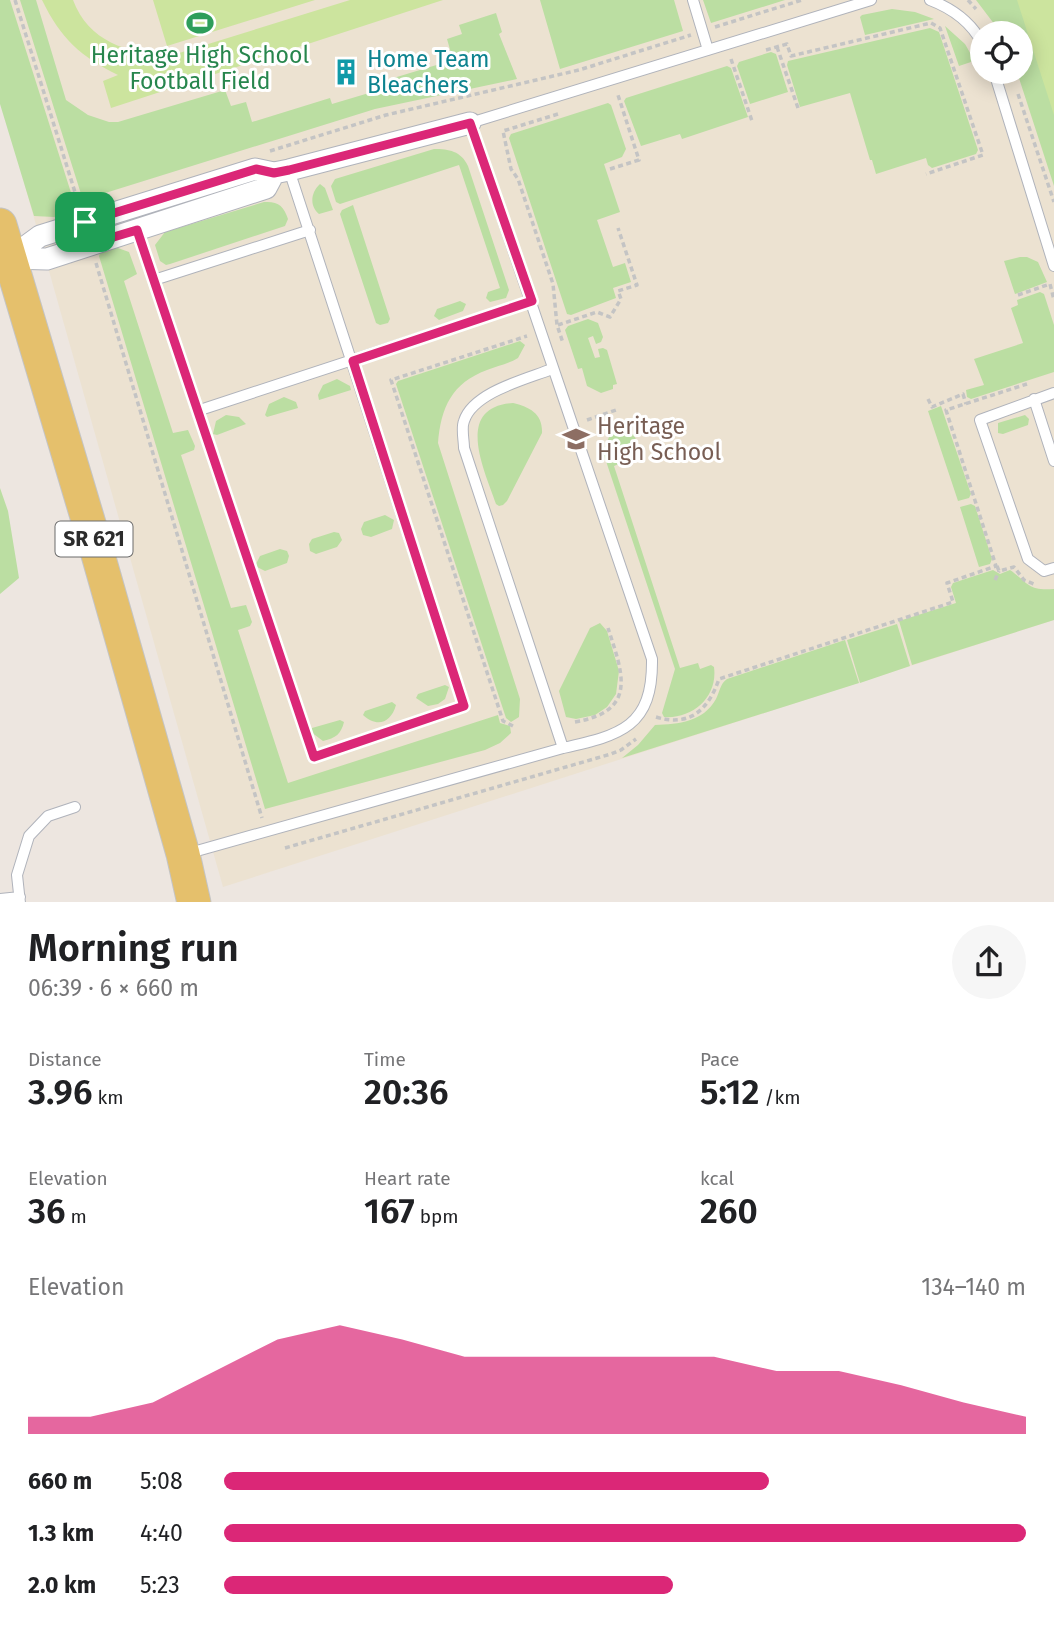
<!DOCTYPE html>
<meta charset="utf-8">
<style>
:root{--surface:#fff;--page:#f6f6f6;--text:#202124;--muted:#757577;--accent:#db2777}
body{margin:0;font-family:"Fira Sans",sans-serif;background:var(--page);color:var(--text);height:100vh;display:flex;flex-direction:column;font-size:26px;white-space:nowrap}
*{box-sizing:border-box;margin:0}
p{font-size:23px;color:var(--muted)}
.icon{flex:none;width:38px;height:38px;fill:none;stroke:currentColor;stroke-width:2;stroke-linecap:round;stroke-linejoin:round}
.map{position:relative;height:902px;overflow:hidden}
.drawer{display:flex;flex-direction:column;background:var(--surface);flex:1}
.drawer>*{flex:none}
.controls{position:absolute;left:970px;top:21px;display:grid;gap:14px}
.controls a{display:grid;place-items:center;width:63px;height:63px;border-radius:50%;background:var(--surface);box-shadow:0 4px 18px #0003;font-size:35px}
.pin{position:absolute;display:grid;place-items:center;width:60px;height:60px;color:#fff;margin:-30px;border-radius:14px;box-shadow:0 4px 10px #0006}
.round{display:grid;place-items:center;flex:none;width:74px;height:74px;border-radius:37px;background:var(--page)}
.summary{display:flex;align-items:center;justify-content:space-between;height:119px;padding:0 28px}
h1{font-size:38px;font-weight:600;line-height:52px}
.stats{display:grid;grid-template-columns:repeat(3,1fr);gap:10px;height:119px;padding:7px 28px}
.stats div{display:grid;align-content:center}
.stats b{font-size:35px;font-weight:600}
.stats small{font-size:19px;font-weight:400}
.stats p{font-size:19px}
.chart{height:196px;padding:14px 28px}
.chart p{display:flex;justify-content:space-between}
.chart svg{width:100%;height:126px;margin-top:7px;fill:var(--accent);opacity:.7}
ul{padding:0 28px;list-style:none;font-size:23px}
li{display:grid;grid-template-columns:112px 84px 1fr;align-items:center;height:52px}
li i{height:18px;border-radius:9px;background:var(--accent)}
.map>svg:first-child{display:block}
</style>
<div class="map">
<svg width="1054" height="903" viewBox="0 0 1054 903">
<rect width="100%" height="100%" fill="#ede6e0"/>
<path fill="#ece2d1" fill-rule="evenodd" d="M0,0H1054V620L223,887L25,186ZM982,33H1020V72H982Z"/>
<path fill="#bbdea2" d="M0,0H10L73,199L72,203L75,212L54,217L34,216L0,104Z
M20,0H36L66,100L88,115L109,122H118L225,90L231,106L246,102L252,122L330,98L332,104L379,90L377,83L453,60L447,39L462,34L459,25L496,13L502,32L499,34L517,79L375,109L86,199L81,194Z
M540,0H674L683,31L560,69Z
M703,0H785L711,23Z
M976,0H1054V186L1017,72H1020V33H1001Z
M892,9L915,12L934,19L865,35L860,17L862,15Z
M945,26L965,44L973,58L971,62L959,66Z
M930,28L939,32L978,150L976,154L932,168L928,165L926,158L876,174L872,160H870L850,93L800,107L787,65L788,61Z
M771,52L776,54L788,92L750,104L737,66L739,62Z
M727,66L731,68L748,117L682,139L680,134L641,146L624,101L626,98Z
M608,103L611,105L626,149L622,157L604,164L620,212L597,220L613,267L625,263L631,282L613,288L616,298L571,315L567,314L509,138L511,134Z
M434,149C449,149 461,151 468,166L509,290L506,298L490,302L486,298L488,292L500,288L459,165L340,204L336,202L331,186L335,179Z
M320,184L325,188L333,210L319,214C309,206 311,192 320,184Z
M264,202C278,201 284,206 288,219L285,226L170,264L166,265L160,261L155,245L165,232Z
M353,205L390,319L388,323L380,325L376,323L340,214L342,210Z
M115,247L129,252L137,274L124,281L173,433L188,430L195,446L194,450L181,455L231,608L246,605L252,622L250,626L238,630L288,783L498,715L500,723L510,726L511,733L500,743L485,750L265,809L99,256L101,251Z
M1020,257H1027L1038,262L1047,282L1015,294L1004,261Z
M1040,292L1044,294L1054,325V372L971,399L967,397L966,390L984,385L974,359L1023,343L1011,308L1018,305L1017,300Z
M460,301L466,304L463,311L439,320L434,316L437,309Z
M588,319L598,323L603,337L601,342L596,344L593,336L588,338L595,358L600,357L598,349L603,348L607,350L617,384L613,385V389L601,393L587,386L582,368L578,369L565,330L568,326Z
M520,341L525,345L518,358C508,364 497,366 487,370C452,383 441,407 438,443L520,699L519,717L511,722L506,718L396,384L398,381Z
M337,379L350,386L351,390L319,400L318,395L323,385Z
M284,397L296,402L298,408L267,417L265,415L269,404Z
M513,403C530,407 543,414 542,433L507,501L503,505L499,506L496,504C485,471 453,407 513,403Z
M941,406L971,494L969,498L958,501L928,411Z
M226,415L239,417L246,424L217,435L213,434L216,421Z
M1025,415L1029,419L1028,425L1003,434L998,433V423Z
M627,427L630,435L634,434L641,455L614,466L680,668L698,663L700,669L711,665L714,667C718,697 693,719 664,717L662,713L675,669L603,452L611,432Z
M0,488L8,511L19,578L0,594Z
M971,504L975,506L992,559L990,564L979,567L960,507Z
M385,515L394,520L392,529L371,537L363,535L361,529L364,522Z
M334,532L339,533L342,540L337,547L316,554L310,551L309,544L312,539Z
M280,549L287,551L289,556L287,563L265,571L257,567L256,564L260,556Z
M993,570L1000,574L1010,570C1029,583 1027,591 1054,589V620L912,665L899,621L956,603L951,587L953,583Z
M600,623L607,631L619,671L616,694L607,707L595,715L576,719L566,717L559,691L590,628Z
M897,624L910,666L860,683L847,640Z
M845,640L859,683L622,758L638,745L655,725C679,724 703,722 716,699C720,691 720,684 727,679Z
M445,685L449,687L445,699L438,704L428,706L416,698L418,694Z
M392,702L396,705C391,723 377,728 363,715L365,711Z
M340,720L344,722C341,734 336,738 323,741L311,732L312,728Z"/>
<path fill="#cce49e" d="M42,0H73C89,44 134,56 176,54L350,0H443L111,108L103,81L118,75C80,56 61,39 42,0Z
M153,0H315L167,46Z
M1017,0H1054V115Z"/>
<g fill="none" stroke-linecap="round" stroke-linejoin="round">
<g stroke="#b0b3bb" stroke-width="12">
<path id="lane" d="M693,0L708,50
M930,0C951,8 971,22 982,43
M994,72L1054,266
M137,230L314,757L464,706L289,170
M154,280L310,230
M552,369C527,379 473,392 464,421C461,428 464,440 464,448L563,748
M1054,393L980,420L1028,559L1044,571L1054,568
M1034,399L1054,461
M197,411L532,301
M186,854L563,748C621,735 653,727 652,659C590,481 532,301 470,123L871,0
M0,899L20,897
M20,903L17,875L29,836L48,816L75,807"/>
</g>
<g stroke="#b0b3bb" stroke-width="23">
<path id="street" d="M10,258L47,259L266,188L274,173
M0,261L10,258L40,236L255,169L274,173L289,170L470,123"/>
</g>
<g stroke="#c4c4c4" stroke-width="35">
<path id="primary" d="M0,225L93,537L183,854L194,903"/>
</g>
<path stroke="#c4c4c4" stroke-width="3.5" stroke-dasharray="5 3.5" stroke-linecap="butt" d="M15,0L79,205
M968,0L976,9
M715,27L802,0
M777,47L798,108
M766,50L787,44L791,56L931,23L940,28L983,155L926,174
M731,59L752,121
M1018,94L1054,202
M558,114L503,131L511,169L518,179L553,284L557,325L563,343
M270,151L386,115L579,70L691,35
M610,169L639,160L618,95
M96,263L262,818
M1018,295L1050,284L1054,300
M558,325L597,312L610,317L621,299L618,291L637,285L618,228
M928,399L932,407L963,394L966,404
M587,420L619,409
M997,566L999,571L1014,567L1024,580L1034,584
M995,580L999,571
M656,717C689,727 708,711 719,679L953,602L947,583L996,566L946,410L1027,384
M575,722C638,711 623,674 608,628
M513,726L503,721L391,380L527,336
M285,848L611,754L621,750L636,739"/>
<use href="#lane" stroke="#fff" stroke-width="10"/>
<use href="#street" stroke="#fff" stroke-width="21"/>
<use href="#primary" stroke="#e5c06c" stroke-width="33"/>
</g>
<g fill="none" stroke-linecap="round" stroke-linejoin="round">
<g stroke="#fff" stroke-width="14">
<path id="route" d="M470,123L532,301L353,361L464,706L314,757L137,230L90,244L85,222L256,169L274,173L289,170Z"/>
</g>
<use href="#route" stroke="#db2777" stroke-width="9"/>
</g>
<defs>
<g id="stadium-bare" transform="scale(2.1)"><path d="M0-5a6.5 5 0 1 0 0 10a6.5 5 0 1 0 0-10ZM-3.5-1.8h7v3.6h-7Z" fill="#2e9e5b" stroke="#fff" stroke-width="2.5" paint-order="stroke"/></g>
<g id="building-bare" transform="scale(2.1)"><path d="M-4-6H4V6H1V3H-1V6H-4ZM-2.5-4.3h1.7v1.8h-1.7ZM.8-4.3h1.7v1.8H.8ZM-2.5-1h1.7V.8h-1.7ZM.8-1h1.7V.8H.8Z" fill="#0f9aa8" stroke="#fff" stroke-width="2.5" paint-order="stroke"/></g>
<g id="school-bare" transform="scale(2.1)"><path d="M0-5L7-2L0 1L-7-2ZM-4 1L0 2.5L4 1V4Q0 6-4 4Z" fill="#8d6e63" stroke="#fff" stroke-width="2.5" paint-order="stroke"/></g>
</defs>
<g fill-rule="evenodd">
<use href="#stadium-bare" x="200" y="23"/>
<use href="#building-bare" x="346" y="72"/>
<use href="#school-bare" x="576" y="439"/>
</g>
<g text-anchor="middle" dominant-baseline="central" stroke-width="6" stroke-linejoin="round" paint-order="stroke">
<rect fill="#fff" stroke="#6b6b6b" stroke-width="2" x="55.5" y="521.5" width="77" height="35" rx="5"/>
<g font-size="21" font-weight="bold" fill="#2c2c2c">
<text x="94" y="539">SR 621</text>
</g>
<g font-size="23" fill="#27864d" stroke="#fff">
<text x="200" y="55">Heritage High School<tspan x="200" dy="26">Football Field</tspan></text>
</g>
<g font-size="23" fill="#0d838f" stroke="#fff" text-anchor="start">
<text x="367" y="59">Home Team<tspan x="367" dy="26">Bleachers</tspan></text>
</g>
<g font-size="23" fill="#785e54" stroke="#fff" text-anchor="start">
<text x="597" y="426">Heritage<tspan x="597" dy="26">High School</tspan></text>
</g>
</g>
</svg>
<div class="controls">
<a><svg class="icon" aria-label="locate" viewBox="0 0 24 24"><circle cx="12" cy="12" r="6"/><path d="M12 2v4M12 18v4M2 12h4M18 12h4"/></svg></a>
</div>
<div class="pin" style="left:85px;top:222px;background:#1e9e55"><svg class="icon" aria-label="arrive" viewBox="0 0 24 24"><path d="M6 21V4h12l-3 4 3 4H6"/></svg></div>
</div>
<section class="drawer">
<div class="summary"><div><h1>Morning run</h1><p>06:39 · 6 × 660 m</p></div><a class="round"><svg class="icon" aria-label="share" viewBox="0 0 24 24"><path d="M12 15V3M7 8l5-5 5 5M5 13v7h14v-7"/></svg></a></div>
<div class="stats">
<div><p>Distance</p><b>3.96<small> km</small></b></div>
<div><p>Time</p><b>20:36</b></div>
<div><p>Pace</p><b>5:12<small> /km</small></b></div>
</div>
<div class="stats">
<div><p>Elevation</p><b>36<small> m</small></b></div>
<div><p>Heart rate</p><b>167<small> bpm</small></b></div>
<div><p>kcal</p><b>260</b></div>
</div>
<div class="chart"><p><span>Elevation</span>134–140 m</p>
<svg viewBox="0 0 160 44" preserveAspectRatio="none"><path d="M0 44V38L10 38L20 33L30 22L40 11L50 6L60 11L70 17L80 17L90 17L100 17L110 17L120 22L130 22L140 27L150 33L160 38V44z"/></svg>
</div>
<ul>
<li><b>660 m</b>5:08<i style="width:68%"></i></li>
<li><b>1.3 km</b>4:40<i style="width:100%"></i></li>
<li><b>2.0 km</b>5:23<i style="width:56%"></i></li>
</ul>
</section>
